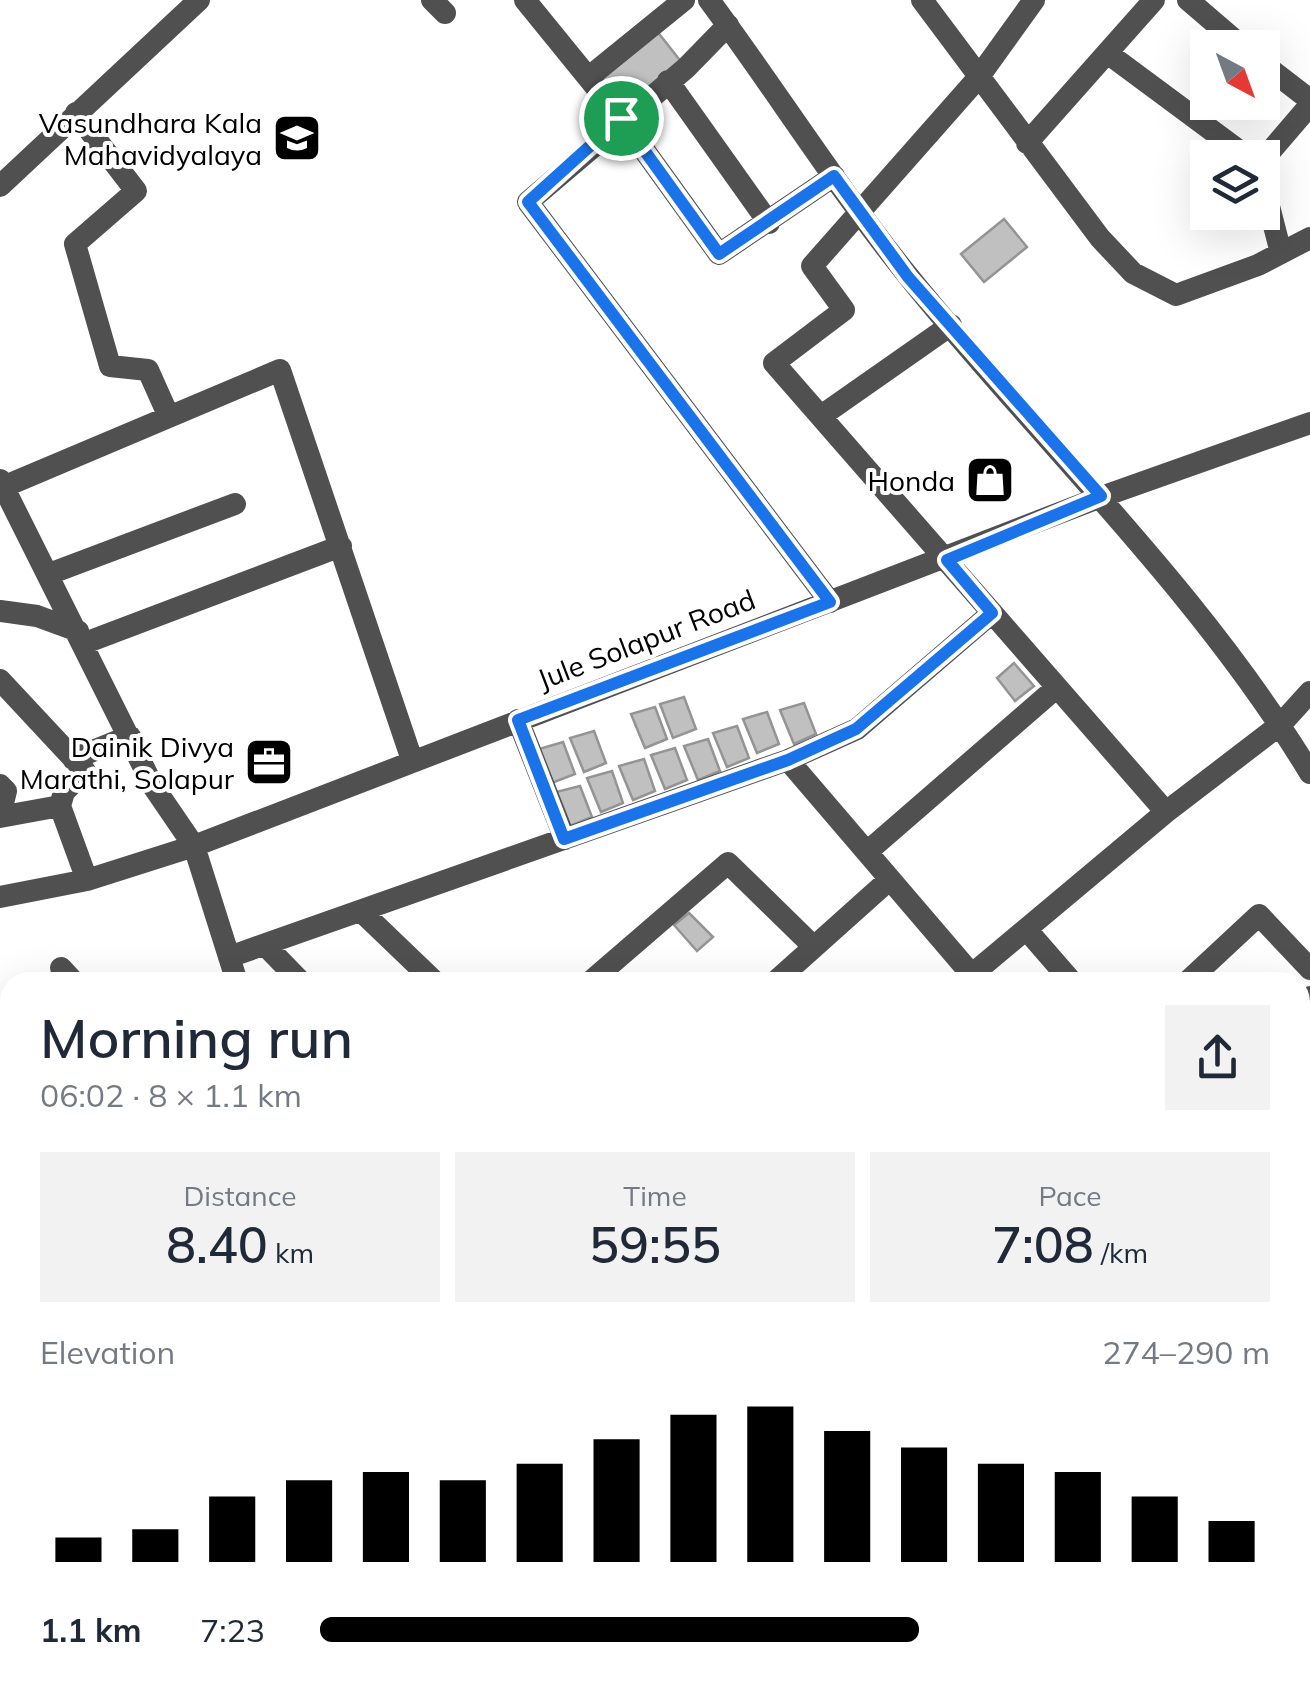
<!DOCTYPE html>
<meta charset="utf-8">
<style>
:root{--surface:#fff;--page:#f2f2f3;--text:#1f2937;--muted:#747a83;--accent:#000}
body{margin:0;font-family:Mulish,sans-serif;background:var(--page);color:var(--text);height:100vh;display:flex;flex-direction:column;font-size:38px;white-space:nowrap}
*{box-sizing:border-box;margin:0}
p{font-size:32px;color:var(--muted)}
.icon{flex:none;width:55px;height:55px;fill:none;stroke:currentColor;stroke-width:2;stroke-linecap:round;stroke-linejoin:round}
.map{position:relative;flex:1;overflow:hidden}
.side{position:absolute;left:0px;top:972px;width:1310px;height:718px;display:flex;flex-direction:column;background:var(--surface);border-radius:30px 30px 0 0;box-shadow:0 10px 40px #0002}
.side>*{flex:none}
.needle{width:65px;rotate:139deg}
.controls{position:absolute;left:1190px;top:30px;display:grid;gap:20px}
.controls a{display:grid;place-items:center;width:90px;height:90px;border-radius:0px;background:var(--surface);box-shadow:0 10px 40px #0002;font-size:50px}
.pin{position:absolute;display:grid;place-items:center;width:85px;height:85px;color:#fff;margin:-42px;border:5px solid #fff;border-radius:50%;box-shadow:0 2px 10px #0007}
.round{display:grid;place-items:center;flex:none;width:105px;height:105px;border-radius:0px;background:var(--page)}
.headline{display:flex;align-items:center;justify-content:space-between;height:170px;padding:0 40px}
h1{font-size:55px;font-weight:600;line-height:75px}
.stats{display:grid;grid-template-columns:repeat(3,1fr);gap:15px;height:170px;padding:10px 40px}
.stats div{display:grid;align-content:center;border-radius:0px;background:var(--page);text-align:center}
.stats b{font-size:50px;font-weight:600}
.stats small{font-size:28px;font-weight:400}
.stats p{font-size:28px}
.chart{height:280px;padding:20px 40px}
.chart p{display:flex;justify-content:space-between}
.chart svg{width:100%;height:180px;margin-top:10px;stroke:var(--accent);stroke-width:6}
ul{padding:0 40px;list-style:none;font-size:32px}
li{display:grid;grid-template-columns:160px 120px 1fr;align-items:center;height:75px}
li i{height:25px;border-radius:12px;background:var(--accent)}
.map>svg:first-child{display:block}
</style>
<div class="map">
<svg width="1310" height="1689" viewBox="0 0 1310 1689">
<rect width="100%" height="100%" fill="#fff"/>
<path fill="#c0c0c0" stroke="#949494" stroke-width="2.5" d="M653,26L686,68L621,118L589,77Z
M1004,219L1027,247L984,282L961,254Z
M1014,663L1034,686L1015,701L997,678Z
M684,697L696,729L673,738L660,704Z
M804,703L816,734L794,744L780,710Z
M655,707L667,739L645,748L631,714Z
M767,712L779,744L757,753L743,719Z
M737,726L749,758L727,767L713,733Z
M594,731L606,763L584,772L570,738Z
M708,739L720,771L698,780L684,746Z
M563,742L575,774L552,783L539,749Z
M675,748L687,780L665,789L651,755Z
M644,759L655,791L633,800L619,766Z
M612,771L623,803L601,812L587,778Z
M580,786L592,817L570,826L556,792Z
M689,913L713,937L697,951L674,925Z"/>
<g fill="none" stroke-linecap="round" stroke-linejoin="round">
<path stroke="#505050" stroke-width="22" d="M432,0L445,13
M525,0L621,118L719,254L834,176
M709,0C777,92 838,189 909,277C1042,442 1200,591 1310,773
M922,0L1100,238L1133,273L1176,295L1258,265L1310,238
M1034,0L978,78L812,266L844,310L774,363L1166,812
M1188,0L1244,48
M728,25L686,68L528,202L830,602
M1110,55L1249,158
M1262,63L1310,100
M589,77L684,0
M668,81L769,223
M76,113L136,191L75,244L110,366L148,370L169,417
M1027,143L1154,0
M1262,161L1310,105
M1262,179L1281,253
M0,186L199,0
M821,416L951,325
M0,480L153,786L194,846L237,982
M3,487L280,370L412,760
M49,574L235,504
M0,611L37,616L78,631
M85,643L341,546
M0,680L85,771L64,792L60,806
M518,720L565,839
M73,759L130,736
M788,760L857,729L992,613
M0,785L6,791L0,815
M0,817L60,806L87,880
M867,852L1056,688
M0,897L87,880L194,846L1101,497L1310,423
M361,911L435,982
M1026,929L1072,982
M265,945L301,982
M229,957L788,760L972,975
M61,968L74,982
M590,982L728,863L814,947
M775,982L890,879
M963,982L1166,812L1281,724L1310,692
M1187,982L1259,915L1310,969
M1300,1006L1310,997
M0,1026L10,1037
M0,1138L10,1148
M1,1165L10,1174
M1300,1204L1309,1196L1300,1138L1310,1132
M0,1290L10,1301
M1300,1316L1310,1304
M1300,1338L1310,1350
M0,1458L10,1468
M1300,1468L1310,1475
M169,1689L179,1680"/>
</g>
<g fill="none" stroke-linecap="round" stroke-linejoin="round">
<g stroke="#fff" stroke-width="20">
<path id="route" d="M621,118L719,254L834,176L908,277L1101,496L947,560L992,613L856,729L788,760L564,839L518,720L830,602L528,202Z"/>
</g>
<use href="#route" stroke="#1a73e8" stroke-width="12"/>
</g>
<defs>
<g id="university-square" transform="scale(2.5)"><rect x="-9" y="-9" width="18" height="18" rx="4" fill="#000" stroke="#fff"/><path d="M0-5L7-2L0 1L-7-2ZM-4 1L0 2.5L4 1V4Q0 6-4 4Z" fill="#fff"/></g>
<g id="shop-square" transform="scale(2.5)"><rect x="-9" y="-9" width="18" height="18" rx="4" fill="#000" stroke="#fff"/><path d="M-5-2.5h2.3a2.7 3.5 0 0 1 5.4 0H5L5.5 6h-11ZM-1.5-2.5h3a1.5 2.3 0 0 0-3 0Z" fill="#fff"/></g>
<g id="office-square" transform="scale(2.5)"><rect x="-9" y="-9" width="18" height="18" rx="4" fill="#000" stroke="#fff"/><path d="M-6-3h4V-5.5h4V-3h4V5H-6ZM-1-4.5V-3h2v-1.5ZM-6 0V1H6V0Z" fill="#fff"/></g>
</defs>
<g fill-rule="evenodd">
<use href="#university-square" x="297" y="138"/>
<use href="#shop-square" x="990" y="480"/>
<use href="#office-square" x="269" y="762"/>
</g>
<g text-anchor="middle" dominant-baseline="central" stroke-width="8" stroke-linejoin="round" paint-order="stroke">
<g font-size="28" fill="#000" stroke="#fff" text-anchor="end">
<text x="262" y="122">Vasundhara Kala<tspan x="262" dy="32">Mahavidyalaya</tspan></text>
<text x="955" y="480">Honda</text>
<text x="234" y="746">Dainik Divya<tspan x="234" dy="32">Marathi, Solapur</tspan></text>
</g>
<g font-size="28" fill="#000" stroke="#fff">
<text transform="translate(646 639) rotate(-21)">Jule Solapur Road</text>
</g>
</g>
</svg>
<div class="controls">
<a><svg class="needle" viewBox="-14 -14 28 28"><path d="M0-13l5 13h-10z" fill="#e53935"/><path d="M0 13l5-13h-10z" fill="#747a83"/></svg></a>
<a><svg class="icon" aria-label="layers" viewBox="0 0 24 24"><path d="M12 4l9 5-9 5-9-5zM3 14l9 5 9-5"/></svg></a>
</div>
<div class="pin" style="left:621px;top:118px;background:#1e9e55"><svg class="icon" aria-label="arrive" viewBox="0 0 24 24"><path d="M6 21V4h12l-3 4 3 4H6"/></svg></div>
<section class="side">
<div class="headline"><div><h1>Morning run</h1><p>06:02 · 8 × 1.1 km</p></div><a class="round"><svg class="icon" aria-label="share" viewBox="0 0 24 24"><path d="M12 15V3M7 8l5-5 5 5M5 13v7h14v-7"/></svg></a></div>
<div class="stats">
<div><p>Distance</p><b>8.40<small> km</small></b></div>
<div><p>Time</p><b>59:55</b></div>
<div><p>Pace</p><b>7:08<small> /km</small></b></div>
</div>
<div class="chart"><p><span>Elevation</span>274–290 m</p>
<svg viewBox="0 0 160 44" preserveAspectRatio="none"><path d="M5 44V38M15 44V36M25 44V28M35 44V24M45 44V22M55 44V24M65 44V20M75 44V14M85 44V8M95 44V6M105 44V12M115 44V16M125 44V20M135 44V22M145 44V28M155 44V34"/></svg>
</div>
<ul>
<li><b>1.1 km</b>7:23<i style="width:63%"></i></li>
</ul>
</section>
</div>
